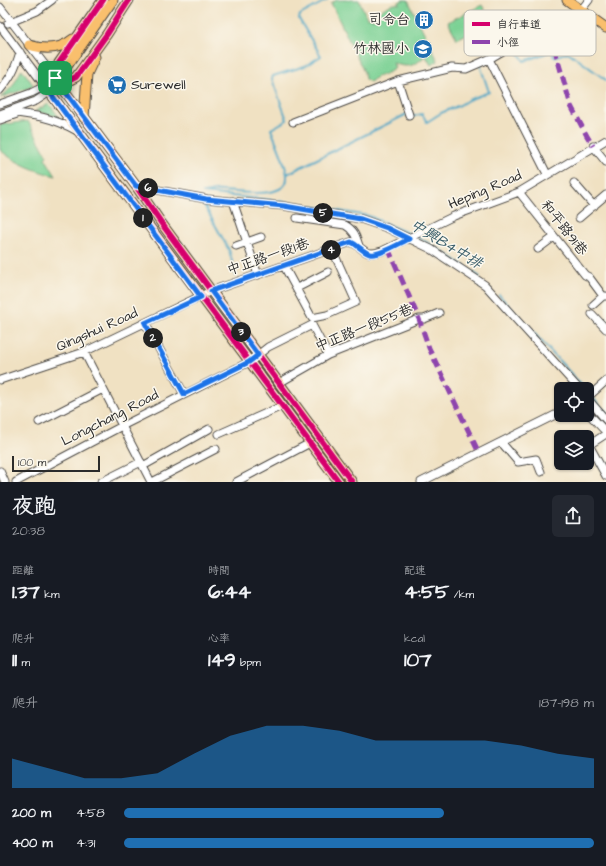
<!DOCTYPE html>
<html lang="zh-TW">
<meta charset="utf-8">
<style>
:root{--surface:#171b24;--page:#242831;--text:#f1f3f6;--muted:#9ea1a6;--accent:#1f6fb2}
body{margin:0;font-family:"Architects Daughter","LXGW WenKai TC",sans-serif;background:var(--page);color:var(--text);height:100vh;display:flex;flex-direction:column;font-size:15px;white-space:nowrap}
*{box-sizing:border-box;margin:0}
p{font-size:13px;color:var(--muted)}
.icon{flex:none;width:22px;height:22px;fill:none;stroke:currentColor;stroke-width:2;stroke-linecap:round;stroke-linejoin:round}
.map{position:relative;height:482px;overflow:hidden}
.panel{display:flex;flex-direction:column;background:var(--surface);flex:1}
.panel>*{flex:none}
.buttons{position:absolute;left:554px;top:382px;display:grid;gap:8px}
.buttons a{display:grid;place-items:center;width:40px;height:40px;border-radius:6px;background:var(--surface);box-shadow:0 1px 3px #0004;font-size:20px}
.scale{position:absolute;left:12px;bottom:10px;width:88px;box-sizing:border-box;padding-left:4px;border:2px solid #2b2b2b;border-top:0;font-size:11px;line-height:14px;white-space:nowrap;color:#2b2b2b;-webkit-text-stroke:3px #fbf7ec;paint-order:stroke}
.pin{position:absolute;display:grid;place-items:center;width:34px;height:34px;color:#fff;margin:-17px;border-radius:8px;box-shadow:0 2px 6px #0006}
.km{position:absolute;width:20px;height:20px;margin:-10px;border-radius:50%;background:#222;color:#fff;font-size:11px;line-height:20px;text-align:center}
.round{display:grid;place-items:center;flex:none;width:42px;height:42px;border-radius:6px;background:var(--page)}
.summary{display:flex;align-items:center;justify-content:space-between;height:68px;padding:0 12px}
h1{font-size:22px;font-weight:700;line-height:30px}
.metrics{display:grid;grid-template-columns:repeat(3,1fr);gap:6px;height:68px;padding:4px 12px}
.metrics div{display:grid;align-content:center}
.metrics b{font-size:20px;font-weight:700}
.metrics small{font-size:11px;font-weight:400}
.metrics p{font-size:11px}
.chart{height:112px;padding:8px 12px}
.chart p{display:flex;justify-content:space-between}
.chart svg{width:100%;height:72px;margin-top:4px;fill:var(--accent);opacity:.7}
ul{padding:0 12px;list-style:none;font-size:13px}
li{display:grid;grid-template-columns:64px 48px 1fr;align-items:center;height:30px}
li i{height:10px;border-radius:5px;background:var(--accent)}
.map>svg:first-child{display:block}
</style>
<div class="map">
<svg width="606" height="482" viewBox="0 0 606 482">
<rect width="100%" height="100%" fill="#fbf7ec"/>
<filter id="ink" filterUnits="userSpaceOnUse"><feTurbulence type="fractalNoise" baseFrequency=".025" numOctaves="2"/><feDisplacementMap in="SourceGraphic" scale="8" xChannelSelector="R" yChannelSelector="G"/><feConvolveMatrix kernelMatrix="1 2 1 2 8 2 1 2 1" color-interpolation-filters="sRGB"/></filter>
<filter id="wash" filterUnits="userSpaceOnUse"><feTurbulence type="fractalNoise" baseFrequency=".012" numOctaves="4" result="noise"/><feDisplacementMap in="SourceGraphic" scale="16" xChannelSelector="R" yChannelSelector="G"/><feGaussianBlur stdDeviation="0.9" result="paint"/><feColorMatrix in="noise" values="0 0 0 0 0 0 0 0 0 0 0 0 0 0 0 0 0 1.4 0 .05"/><feComposite in="paint" operator="in"/></filter>
<g filter="url(#wash)">
<rect width="100%" height="100%" fill="#f0e1c2"/>
<path fill="#7cd194" stroke="#547e60" d="M337,0H359L367,18L371,17L373,20C377,11 391,2 400,4L399,2L403,0H408L438,61L431,65L424,53L423,58C413,67 406,68 393,63L395,68C389,73 383,75 376,77L373,80L370,82L365,79L364,72L331,3Z
M482,5L491,22L457,39L448,22Z
M22,69L34,86L0,98L12,87Z
M49,104L59,117L35,111Z
M28,121L47,156L45,158L56,176C35,171 17,164 0,150V125Z"/>
<g fill="none" stroke-linecap="round" stroke-linejoin="round">
<path stroke="#48a6c6" stroke-width="2" d="M515,47L524,61L552,51L554,57L568,52L606,80
M411,117L422,114L427,122L441,113L460,105L468,100L489,92L480,65H482
M287,174L407,114
M203,193L272,200L369,216L412,235
M204,193C210,192 216,190 222,191C236,191 289,201 287,176C287,166 275,140 271,129L287,120L272,79L273,76L305,66L321,56L299,19L300,15L327,0
M203,203L229,250L236,276
M416,236L442,251L480,277
M499,295L585,389
M587,391L606,413"/>
</g>
</g>
<g filter="url(#ink)">
<g fill="none" stroke-linecap="round" stroke-linejoin="round">
<g stroke="#494642" stroke-width="9">
<path id="minor" d="M0,7L55,78
M581,10L589,0
M8,23L37,11L52,0
M0,26L45,86L31,93L0,104
M489,59L547,174
M398,81L409,115
M0,90C11,77 15,69 20,52
M7,112C35,115 52,117 77,131
M0,114L36,101L60,85
M0,120L17,114
M293,122L398,81L452,68L466,69L489,59L522,40L582,24L592,19
M593,146L606,162
M574,183L594,206
M136,186L207,199L284,206L361,219L387,228L431,249L485,285L579,389
M519,192L585,275L589,277L603,296H606
M233,201L258,275
M297,218L345,225C354,230 356,236 359,246
M579,218L606,195
M236,246L261,237
M538,249L554,237
M284,266L312,318L327,315L356,302L332,249
M297,288L328,272
M593,305L603,296
M592,314L606,329
M145,323L184,394
M84,352L151,482
M0,380L84,352L211,291L351,242C367,249 362,257 382,251L454,216L519,192L606,140
M279,383L328,355L419,319H424L439,313
M587,398L606,420
M587,398L606,381
M587,412L606,432
M39,422L103,389
M219,434L282,406
M606,434L589,445L606,476
M501,442L518,462L536,459L541,472
M143,466L209,429
M0,471L5,482
M16,482L122,426L249,362L268,347L312,325L328,355
M101,482L141,462
M152,482L216,449
M236,482L310,443
M421,482L561,412"/>
</g>
<g stroke="#494642" stroke-width="11">
<path id="major" d="M113,0L65,69L45,86L339,482
M567,0L606,28
M29,45C45,50 60,50 73,39
M55,78L136,186L162,224L352,482
M55,78L59,63L103,0
M60,85L76,77L107,34L129,0
M84,118L87,74L95,57"/>
</g>
<use href="#minor" stroke="#fff" stroke-width="7"/>
<use href="#major" stroke="#f9bf6d" stroke-width="9"/>
<path stroke="#8e44ad" stroke-width="5" stroke-dasharray="10 5" stroke-linecap="butt" d="M550,33L571,106L587,136L593,146
M388,248L419,319L429,348L479,453"/>
<g stroke="#fbf7ec" stroke-width="8">
<path id="cycleway" d="M103,0L59,63L55,78L45,86L339,482
M129,0L107,34L76,77L60,85L136,186L162,224L352,482"/>
</g>
<use href="#cycleway" stroke="#d6006c" stroke-width="6"/>
</g>
</g>
<g fill="none" stroke-linecap="round" stroke-linejoin="round" filter="url(#ink)">
<g stroke="#fff" stroke-width="8">
<path id="route" d="M55,78L136,186L206,199L284,206L361,219L387,228L409,239C400,243 379,256 370,254C364,253 358,245 351,242L211,291L258,355L249,362L184,394L145,323L201,297L45,86Z"/>
</g>
<use href="#route" stroke="#1a73e8" stroke-width="5"/>
</g>
<defs>
<g id="building-disc" transform="scale(1)"><circle r="9.5" fill="#1f6fb2" stroke="#fbf7ec"/><path d="M-4-6H4V6H1V3H-1V6H-4ZM-2.5-4.3h1.7v1.8h-1.7ZM.8-4.3h1.7v1.8H.8ZM-2.5-1h1.7V.8h-1.7ZM.8-1h1.7V.8H.8Z" fill="#fff"/></g>
<g id="school-disc" transform="scale(1)"><circle r="9.5" fill="#1f6fb2" stroke="#fbf7ec"/><path d="M0-5L7-2L0 1L-7-2ZM-4 1L0 2.5L4 1V4Q0 6-4 4Z" fill="#fff"/></g>
<g id="supermarket-disc" transform="scale(1)"><circle r="9.5" fill="#1f6fb2" stroke="#fbf7ec"/><path d="M-6-5.5h2.5l.6 2H6L4.5 2H-2.5L-4.4-4H-6ZM-1.5 3.2a1.3 1.3 0 1 0 .1 0ZM3 3.2a1.3 1.3 0 1 0 .1 0Z" fill="#fff"/></g>
</defs>
<g fill-rule="evenodd">
<use href="#building-disc" x="424" y="20"/>
<use href="#school-disc" x="423" y="49"/>
<use href="#supermarket-disc" x="117" y="85"/>
</g>
<g text-anchor="middle" dominant-baseline="central" stroke-width="3" stroke-linejoin="round" paint-order="stroke">
<g font-size="14" fill="#2b2b2b" stroke="#fbf7ec" text-anchor="end">
<text x="410" y="20">司令台</text>
<text x="409" y="49">竹林國小</text>
<text x="131" y="85" text-anchor="start">Surewell</text>
</g>
<g font-size="14" fill="#2b2b2b" stroke="#fbf7ec">
<text transform="translate(485 190) rotate(-23)">Heping Road</text>
<text transform="translate(564 228) rotate(52)">和平路91巷</text>
<text transform="translate(268 257) rotate(-19)">中正路一段1巷</text>
<text transform="translate(364 328) rotate(-22)">中正路一段55巷</text>
<text transform="translate(97 330) rotate(-24)">Qingshui Road</text>
<text transform="translate(110 418) rotate(-27)">Longchang Road</text>
</g>
<g font-size="15" font-style="italic" fill="#375c69" stroke="#fbf7ec">
<text transform="translate(446 244) rotate(31)">中興B4中排</text>
</g>
</g>
<rect x="464" y="10" width="132" height="46" rx="6" fill="#fbf7ec" stroke="#bdbab2" stroke-width="1"/>
<rect x="472" y="22" width="18" height="4" fill="#d6006c"/>
<rect x="472" y="40" width="18" height="4" fill="#8e44ad"/>
<g font-size="11" fill="#2b2b2b">
<text x="497" y="28">自行車道</text>
<text x="497" y="46">小徑</text>
</g>
</svg>
<div class="buttons">
<a><svg class="icon" aria-label="locate" viewBox="0 0 24 24"><circle cx="12" cy="12" r="6"/><path d="M12 2v4M12 18v4M2 12h4M18 12h4"/></svg></a>
<a><svg class="icon" aria-label="layers" viewBox="0 0 24 24"><path d="M12 4l9 5-9 5-9-5zM3 14l9 5 9-5"/></svg></a>
</div>
<div class="scale">100 m</div>
<div class="pin" style="left:55px;top:78px;background:#1e9e55"><svg class="icon" aria-label="arrive" viewBox="0 0 24 24"><path d="M6 21V4h12l-3 4 3 4H6"/></svg></div>
<b class="km" style="left:143px;top:218px">1</b>
<b class="km" style="left:153px;top:338px">2</b>
<b class="km" style="left:241px;top:332px">3</b>
<b class="km" style="left:331px;top:250px">4</b>
<b class="km" style="left:323px;top:213px">5</b>
<b class="km" style="left:148px;top:188px">6</b>
</div>
<section class="panel">
<div class="summary"><div><h1>夜跑</h1><p>20:38</p></div><a class="round"><svg class="icon" aria-label="share" viewBox="0 0 24 24"><path d="M12 15V3M7 8l5-5 5 5M5 13v7h14v-7"/></svg></a></div>
<div class="metrics">
<div><p>距離</p><b>1.37<small> km</small></b></div>
<div><p>時間</p><b>6:44</b></div>
<div><p>配速</p><b>4:55<small> /km</small></b></div>
</div>
<div class="metrics">
<div><p>爬升</p><b>11<small> m</small></b></div>
<div><p>心率</p><b>149<small> bpm</small></b></div>
<div><p>kcal</p><b>107</b></div>
</div>
<div class="chart"><p><span>爬升</span>187–198 m</p>
<svg viewBox="0 0 160 44" preserveAspectRatio="none"><path d="M0 44V26L10 32L20 38L30 38L40 35L50 23L60 12L70 6L80 6L90 9L100 15L110 15L120 15L130 15L140 18L150 23L160 26V44z"/></svg>
</div>
<ul>
<li><b>200 m</b>4:58<i style="width:68%"></i></li>
<li><b>400 m</b>4:31<i style="width:100%"></i></li>
</ul>
</section>
